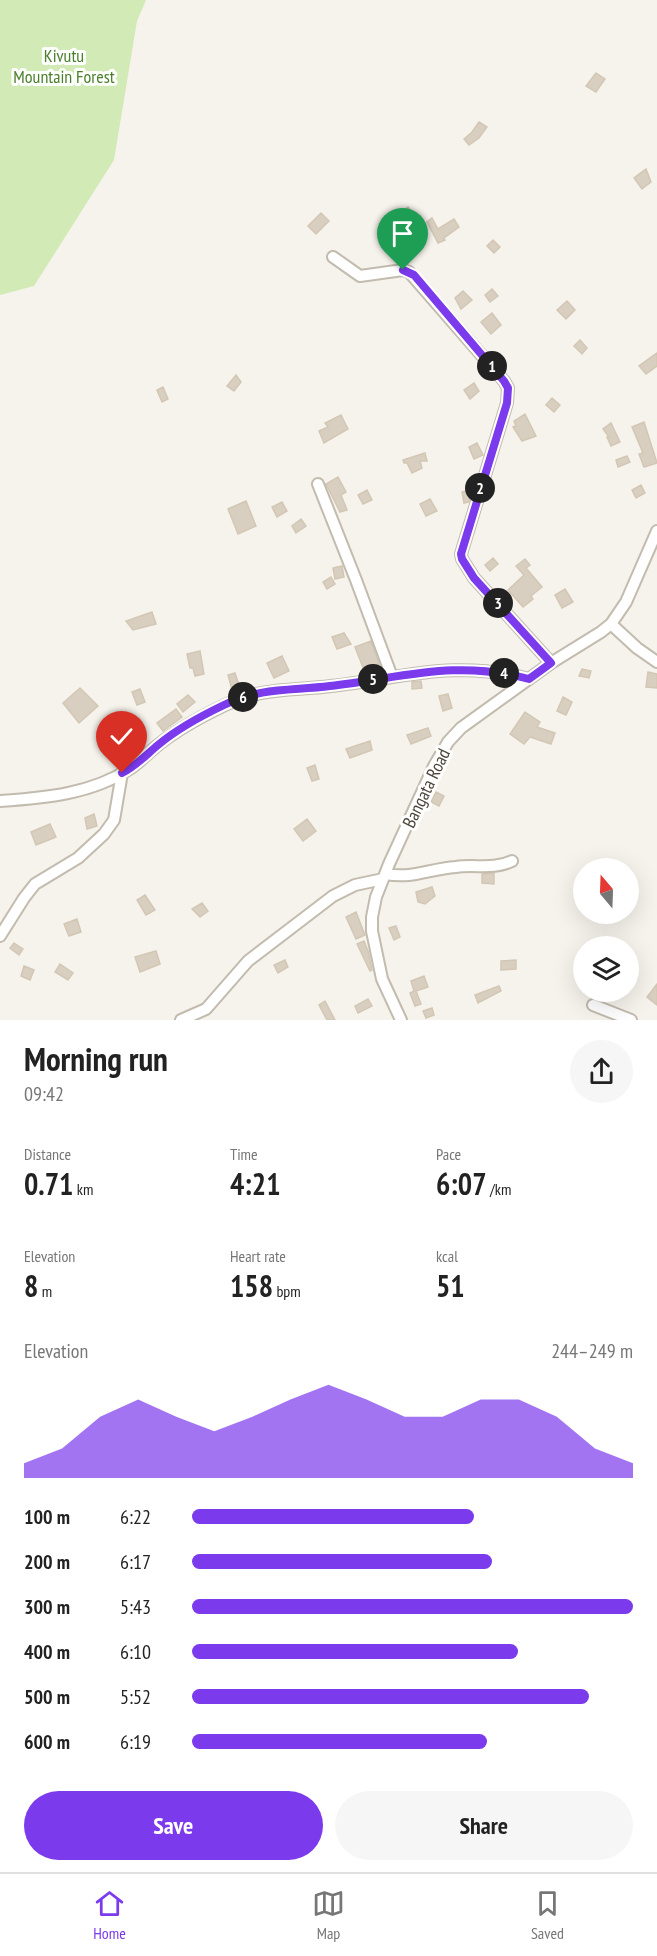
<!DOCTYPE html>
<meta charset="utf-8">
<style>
:root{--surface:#fff;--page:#f6f6f6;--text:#222;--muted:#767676;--line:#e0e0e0;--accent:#7c3aed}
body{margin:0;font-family:"PT Sans Narrow",sans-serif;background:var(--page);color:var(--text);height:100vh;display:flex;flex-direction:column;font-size:22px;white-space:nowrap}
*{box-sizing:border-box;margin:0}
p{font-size:20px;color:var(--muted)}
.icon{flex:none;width:33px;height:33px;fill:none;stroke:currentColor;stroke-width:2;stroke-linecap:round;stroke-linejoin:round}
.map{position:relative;height:1020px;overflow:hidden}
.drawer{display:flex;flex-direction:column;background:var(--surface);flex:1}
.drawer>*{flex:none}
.needle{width:39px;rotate:341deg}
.buttons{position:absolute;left:573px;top:858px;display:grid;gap:12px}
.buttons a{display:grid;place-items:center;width:66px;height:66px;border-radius:50%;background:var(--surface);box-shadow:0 6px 24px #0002;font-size:30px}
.pin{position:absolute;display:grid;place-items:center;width:51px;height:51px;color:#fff;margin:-62px -26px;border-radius:50% 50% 50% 0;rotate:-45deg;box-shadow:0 0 6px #0007}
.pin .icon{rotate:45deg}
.km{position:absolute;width:30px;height:30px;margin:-15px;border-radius:50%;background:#222;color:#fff;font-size:16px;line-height:30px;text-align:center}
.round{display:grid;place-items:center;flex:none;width:63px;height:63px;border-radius:32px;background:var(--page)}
.headline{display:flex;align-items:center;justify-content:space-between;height:102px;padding:0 24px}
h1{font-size:33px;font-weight:600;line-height:45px}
.figures{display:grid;grid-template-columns:repeat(3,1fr);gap:9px;height:102px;padding:6px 24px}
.figures div{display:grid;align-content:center}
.figures b{font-size:30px;font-weight:600}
.figures small{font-size:16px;font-weight:400}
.figures p{font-size:16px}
.chart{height:168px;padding:12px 24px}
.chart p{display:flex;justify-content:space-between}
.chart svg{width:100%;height:108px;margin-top:6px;fill:var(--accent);opacity:.7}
.button{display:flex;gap:12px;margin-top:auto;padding:12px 24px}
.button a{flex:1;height:69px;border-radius:36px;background:var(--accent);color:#fff;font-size:24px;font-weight:600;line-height:69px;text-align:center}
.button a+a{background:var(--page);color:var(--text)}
ul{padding:0 24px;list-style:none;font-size:20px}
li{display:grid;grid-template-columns:96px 72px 1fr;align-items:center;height:45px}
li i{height:15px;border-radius:8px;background:var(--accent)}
.tab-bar{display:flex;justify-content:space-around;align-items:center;height:84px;border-top:2px solid var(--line);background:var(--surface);font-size:16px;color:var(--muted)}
.tab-bar a{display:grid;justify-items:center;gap:3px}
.tab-bar .selected{color:var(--accent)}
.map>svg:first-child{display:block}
</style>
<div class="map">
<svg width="657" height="1020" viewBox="0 0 657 1020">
<rect width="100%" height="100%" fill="#f6f3ec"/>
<path fill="#d2eab5" d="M0,0H146L137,21L114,160L34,286L0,295Z"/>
<path fill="#d8cfc1" stroke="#d3c7b4" stroke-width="1.5" d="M596,73L605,79L596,92L586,86Z
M479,122L487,127L479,138L469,145L464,139L472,132Z
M646,169L651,182L642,189L634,178Z
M408,207L415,216L407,223L400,213Z
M321,213L329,221L316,234L308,226Z
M432,218L438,229L454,219L459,227L444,238L445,240L438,243L427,222Z
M493,240L500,247L494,253L487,246Z
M492,289L498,296L490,302L485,295Z
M463,291L472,300L461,309L455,298Z
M567,301L575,310L566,319L557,310Z
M492,313L501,325L491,334L481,322Z
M580,340L587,348L582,354L574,346Z
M657,353V366L646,374L639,366Z
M236,375L241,382L234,391L227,386Z
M474,383L479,391L470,399L464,390Z
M163,387L168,399L162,402L157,390Z
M552,398L560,405L554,412L546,405Z
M525,414L536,436L522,441L513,427L516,426L514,421Z
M341,415L348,429L324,443L319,431L328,427L325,423Z
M644,422L657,463L644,467L639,454L643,453L632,427Z
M611,423L620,442L611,446L607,437H609L603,429Z
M477,443L483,455L474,459L469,447Z
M425,453L427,461H420L422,468L412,473L407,463H404L403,460Z
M627,456L630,462L618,467L616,460Z
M338,477L346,492L341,495L347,510L340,512L326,484Z
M641,485L645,493L636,498L632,490Z
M367,490L372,500L363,504L358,495Z
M470,490L469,502L464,503L462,492Z
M430,499L437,511L426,516L420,504Z
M246,501L256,526L238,534L228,509Z
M282,502L287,511L277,517L272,507Z
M301,519L306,526L296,533L292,526Z
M493,558L498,564L490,571L485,565Z
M525,559L530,565L526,568L542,587L531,596L533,599L523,607L508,590L524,575L516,566Z
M342,566L344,577L335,579L333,568Z
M331,577L335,584L327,589L323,582Z
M565,589L573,602L562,608L555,595Z
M152,612L156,624L133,630L126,621Z
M344,633L351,644L337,649L332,637Z
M371,641L379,664L364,670L355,647Z
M200,651L204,674L195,676L193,668H190L187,654Z
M282,656L289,671L274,678L267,663Z
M582,669L591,671L589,678L579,676Z
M648,672L657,674V688L646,687Z
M235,673L241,691L233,694L228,675Z
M421,681L422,688L412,689V682Z
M80,688L98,706L79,723L63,703Z
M140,689L145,702L137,705L132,692Z
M448,694L452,708L443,711L439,696Z
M188,695L195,702L183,712L177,704Z
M563,697L572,702L566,715L557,711Z
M176,709L182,717L163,731L157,723Z
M525,712L540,722L537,727L555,733L551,744L530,737L524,744L510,734Z
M428,728L431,736L411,744L407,735Z
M370,741L372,750L350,758L346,749Z
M315,765L319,779L312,781L307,768Z
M436,792L444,796L439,806L431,802Z
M94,814L97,826L87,829L85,818Z
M307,819L316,831L303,841L294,829Z
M50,824L56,837L36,845L31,832Z
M494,873V884L482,883V874Z
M432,887L435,896L425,904L418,902L416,892Z
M145,895L155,910L146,915L137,900Z
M202,903L208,911L200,917L192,909Z
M356,912L365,935L356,939L346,917Z
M77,919L81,932L69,936L64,924Z
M396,926L400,937L394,940L389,928Z
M364,941L368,951L372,970L370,971L357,944Z
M14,943L23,949L19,955L10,948Z
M156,951L160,964L140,972L135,957Z
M285,960L288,967L278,973L274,965Z
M516,960V969L501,970V961Z
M60,964L73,973L68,980L55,972Z
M24,966L34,970L30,980L21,976Z
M424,976L428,987L416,991L421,1004L415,1006L410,993L414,991L411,981Z
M657,984V1005L647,997Z
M499,986L501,991L478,1003L475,995Z
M368,999L372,1006L358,1013L355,1006Z
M325,1001L335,1020H327L319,1005Z
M432,1008L434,1015L426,1018L423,1011Z"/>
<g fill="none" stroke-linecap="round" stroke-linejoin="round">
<g stroke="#c2bbae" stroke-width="14">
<path id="street" d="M333,257L360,276L403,270L409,272L504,381L508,388L507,403L461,554L462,559L474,578L551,663
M318,484L356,580L392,677
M611,624L637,648L657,662
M0,801C45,798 92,794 131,768C141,761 149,752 158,745C178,729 202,716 225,705C264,687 290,691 331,686C402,678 456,659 529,679
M385,874C414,879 428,869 456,867C475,864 493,870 512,861
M0,936L24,898L35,884L78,858L104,834L114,820L122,773
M593,1005L631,1020
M181,1020L206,1009L248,961L333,896L355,885L383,879
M401,1020L382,979L372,931V917L376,897L389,864L434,766L448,742L461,728L551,663L601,632L611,624L626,602L657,531"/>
</g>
<use href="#street" stroke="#fff" stroke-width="10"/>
</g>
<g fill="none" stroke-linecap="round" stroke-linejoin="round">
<g stroke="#fff" stroke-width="12">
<path id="route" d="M122,773C136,766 146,755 158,745C177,729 201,716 224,705C262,687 290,691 330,686C402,678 455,659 529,679L551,663L474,578L462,559L461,554L507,403L508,388L504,381L414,275L403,270"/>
</g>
<use href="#route" stroke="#7c3aed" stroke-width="8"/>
</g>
<g text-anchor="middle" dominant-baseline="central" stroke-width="6" stroke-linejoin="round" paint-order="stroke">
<g font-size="18" fill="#4a7f2a" stroke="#fff">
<text x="64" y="55">Kivutu<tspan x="64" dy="21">Mountain Forest</tspan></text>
</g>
<g font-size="18" fill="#4b4439" stroke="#fff">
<text transform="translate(426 788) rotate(-64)">Bangata Road</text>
</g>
</g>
</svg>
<div class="buttons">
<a><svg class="needle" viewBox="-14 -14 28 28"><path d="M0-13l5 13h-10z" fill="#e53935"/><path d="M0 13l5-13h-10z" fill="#767676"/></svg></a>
<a><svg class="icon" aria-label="layers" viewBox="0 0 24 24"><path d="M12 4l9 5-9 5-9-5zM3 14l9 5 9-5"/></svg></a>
</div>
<div class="pin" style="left:403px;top:270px;background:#1e9e55"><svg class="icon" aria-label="arrive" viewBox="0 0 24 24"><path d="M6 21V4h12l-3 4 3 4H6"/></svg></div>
<div class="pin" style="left:122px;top:773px;background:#d93025"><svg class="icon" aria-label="check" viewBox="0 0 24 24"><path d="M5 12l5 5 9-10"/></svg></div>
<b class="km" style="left:492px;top:366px">1</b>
<b class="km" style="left:480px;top:488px">2</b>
<b class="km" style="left:498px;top:603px">3</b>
<b class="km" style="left:504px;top:673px">4</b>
<b class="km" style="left:373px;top:679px">5</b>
<b class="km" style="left:243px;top:697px">6</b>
</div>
<section class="drawer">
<div class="headline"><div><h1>Morning run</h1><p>09:42</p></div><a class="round"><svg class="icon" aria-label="share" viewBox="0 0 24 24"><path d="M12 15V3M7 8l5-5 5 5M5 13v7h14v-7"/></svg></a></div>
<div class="figures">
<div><p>Distance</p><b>0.71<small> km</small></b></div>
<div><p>Time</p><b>4:21</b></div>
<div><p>Pace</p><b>6:07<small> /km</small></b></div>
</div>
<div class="figures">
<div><p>Elevation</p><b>8<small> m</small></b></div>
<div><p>Heart rate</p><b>158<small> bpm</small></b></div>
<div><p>kcal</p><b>51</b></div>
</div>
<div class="chart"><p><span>Elevation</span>244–249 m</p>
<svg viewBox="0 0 160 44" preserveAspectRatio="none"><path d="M0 44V38L10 32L20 19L30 12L40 19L50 25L60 19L70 12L80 6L90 12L100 19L110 19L120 12L130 12L140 19L150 32L160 38V44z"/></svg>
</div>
<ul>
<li><b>100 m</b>6:22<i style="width:64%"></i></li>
<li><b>200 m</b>6:17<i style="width:68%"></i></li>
<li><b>300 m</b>5:43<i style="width:100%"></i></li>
<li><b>400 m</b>6:10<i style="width:74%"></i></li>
<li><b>500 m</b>5:52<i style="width:90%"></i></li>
<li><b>600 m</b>6:19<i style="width:67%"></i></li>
</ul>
<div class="button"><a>Save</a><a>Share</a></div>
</section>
<nav class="tab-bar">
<a class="selected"><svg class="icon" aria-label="home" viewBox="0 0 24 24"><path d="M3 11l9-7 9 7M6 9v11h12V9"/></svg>Home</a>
<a><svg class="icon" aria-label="map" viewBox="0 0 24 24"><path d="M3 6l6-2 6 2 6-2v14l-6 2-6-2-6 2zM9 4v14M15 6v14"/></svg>Map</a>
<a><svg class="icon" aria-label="saved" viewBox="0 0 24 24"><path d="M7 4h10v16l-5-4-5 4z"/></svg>Saved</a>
</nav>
